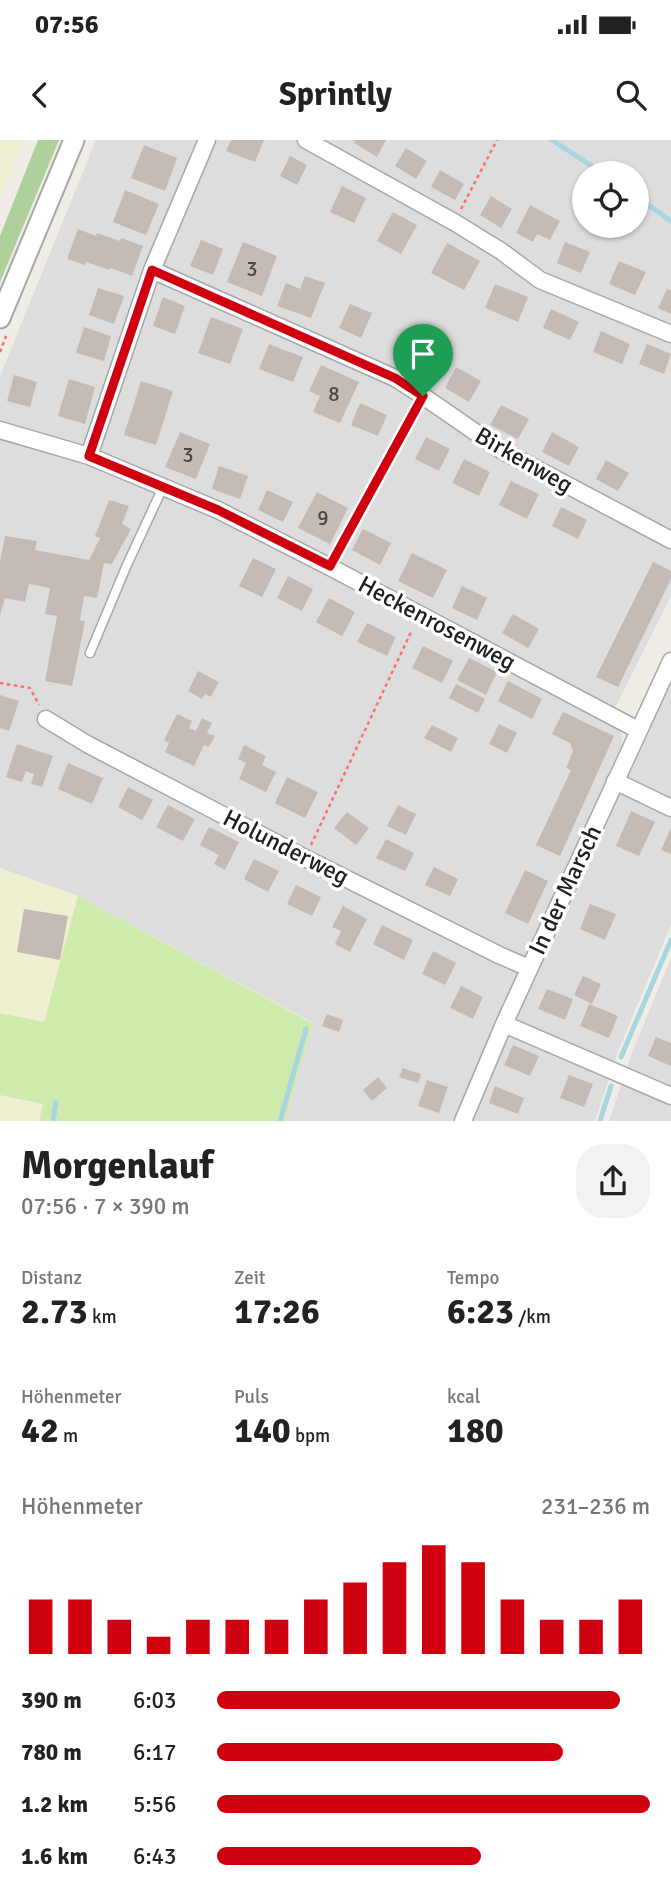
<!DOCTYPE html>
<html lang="de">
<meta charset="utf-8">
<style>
:root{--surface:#fff;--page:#f2f2f2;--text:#222;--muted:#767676;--accent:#cf000f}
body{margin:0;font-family:Signika,sans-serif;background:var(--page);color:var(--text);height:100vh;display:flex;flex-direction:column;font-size:26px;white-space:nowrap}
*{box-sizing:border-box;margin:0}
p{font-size:23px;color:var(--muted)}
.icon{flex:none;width:38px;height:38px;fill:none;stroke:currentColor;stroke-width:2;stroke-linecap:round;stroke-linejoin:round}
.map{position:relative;height:981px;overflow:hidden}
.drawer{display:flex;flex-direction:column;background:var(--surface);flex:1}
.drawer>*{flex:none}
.controls{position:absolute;left:572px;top:21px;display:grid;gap:14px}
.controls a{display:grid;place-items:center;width:77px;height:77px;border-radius:50%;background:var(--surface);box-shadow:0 2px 5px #0004;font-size:35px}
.pin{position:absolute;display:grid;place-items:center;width:60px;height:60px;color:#fff;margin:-72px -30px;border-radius:50% 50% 50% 0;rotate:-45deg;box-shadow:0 0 7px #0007}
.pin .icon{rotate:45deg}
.round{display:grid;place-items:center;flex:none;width:74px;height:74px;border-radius:28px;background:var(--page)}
.head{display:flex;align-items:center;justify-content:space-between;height:119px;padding:0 21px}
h1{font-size:38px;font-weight:800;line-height:52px}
.stats{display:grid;grid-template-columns:repeat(3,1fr);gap:10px;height:119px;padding:7px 21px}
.stats div{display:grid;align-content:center}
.stats b{font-size:35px;font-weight:800}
.stats small{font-size:19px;font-weight:400}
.stats p{font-size:19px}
.chart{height:196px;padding:14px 21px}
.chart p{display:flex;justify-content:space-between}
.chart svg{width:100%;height:126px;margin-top:7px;stroke:var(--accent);stroke-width:6}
ul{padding:0 21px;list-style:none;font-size:23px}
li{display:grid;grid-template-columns:112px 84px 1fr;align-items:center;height:52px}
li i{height:18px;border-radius:9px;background:var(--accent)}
.status{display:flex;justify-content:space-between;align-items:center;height:49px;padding:0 35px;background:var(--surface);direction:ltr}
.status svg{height:19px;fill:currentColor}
header{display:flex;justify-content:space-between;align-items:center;height:91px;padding:0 21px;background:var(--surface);font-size:32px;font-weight:800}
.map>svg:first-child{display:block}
</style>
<div class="status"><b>07:56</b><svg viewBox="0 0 49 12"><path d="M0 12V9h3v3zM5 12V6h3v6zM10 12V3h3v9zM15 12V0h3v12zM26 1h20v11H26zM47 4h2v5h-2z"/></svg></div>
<header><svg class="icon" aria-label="back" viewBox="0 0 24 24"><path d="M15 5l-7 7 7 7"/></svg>Sprintly<svg class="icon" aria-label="search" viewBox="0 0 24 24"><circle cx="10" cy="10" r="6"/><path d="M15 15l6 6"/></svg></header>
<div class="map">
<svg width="671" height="981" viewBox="0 0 671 981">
<rect width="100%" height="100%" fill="#f0ece6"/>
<path fill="#dedddd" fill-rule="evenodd" d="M96,0H671V456L607,584L619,590L622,596V604L530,807L456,981H285L313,883L78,756L0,728V236ZM584,33H637V86H584Z
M671,544V785L619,909L595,981H472L536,834Z
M671,818V981H609L633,910Z"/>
<path fill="#efefd1" d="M0,0H22L0,54Z
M0,728L78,756L44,883L0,873Z
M0,955L43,964L39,981H0Z"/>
<path fill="#cfebab" d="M78,756L313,884L285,981H39L43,964L0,955V873L44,882Z"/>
<path fill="#aed09a" d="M38,0H59L0,142V96Z"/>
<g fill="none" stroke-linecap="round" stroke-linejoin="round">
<path stroke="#a6d6df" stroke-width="5" d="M552,0L602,33
M637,57L671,81
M621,917L671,800
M53,981L56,962
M280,981L306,889
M600,981L611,946"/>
</g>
<path fill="#c5bbb5" d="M231,0H264L255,22L226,11Z
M355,0H386L377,17L354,3Z
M144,5L177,18L165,51L131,38Z
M406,8L427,21L416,39L395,26Z
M290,16L307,25L297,45L280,36Z
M440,30L464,44L455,60L431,47Z
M342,46L366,58L354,83L330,72Z
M125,50L159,64L146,95L113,82Z
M491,56L512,69L501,88L480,75Z
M530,65L560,81L550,100L537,94L533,102L516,93Z
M393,72L417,85L401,114L377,101Z
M78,89L96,96L97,93L120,101L121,98L143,106L132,136L111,128L110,130L86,122L85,125L67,119Z
M201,100L223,109L213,135L190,126Z
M243,102L277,116L262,156L227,142Z
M565,102L590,112L581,133L557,123Z
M447,103L480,121L464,150L431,133Z
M619,121L646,132L635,155L609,144Z
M305,136L325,143L311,178L277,166L286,143L300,149Z
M495,144L528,157L518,182L485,168Z
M98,148L124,156L114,184L89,175Z
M667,149L671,150V174L658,168Z
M163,157L185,166L175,194L153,186Z
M350,164L372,173L361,198L339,188Z
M551,169L579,182L570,200L543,188Z
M211,177L243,189L230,224L198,213Z
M84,187L111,196L104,221L76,213Z
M601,191L630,204L622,224L593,212Z
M269,204L303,217L293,242L259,229Z
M647,204L671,214L664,234L639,224Z
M321,225L359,242L340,283L313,272L320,256L309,251Z
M456,227L481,241L469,262L445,248Z
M14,235L37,242L30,267L7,261Z
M69,239L95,247L85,284L58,276Z
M141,241L173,251L156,305L124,295Z
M360,263L387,275L378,296L351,285Z
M501,265L529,279L518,299L490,285Z
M180,292L210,304L196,339L165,327Z
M552,292L579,307L569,326L542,312Z
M426,297L450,309L439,331L415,319Z
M464,319L490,332L479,356L452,343Z
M606,320L629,333L618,351L596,339Z
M219,326L248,336L240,359L212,349Z
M511,341L539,354L527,379L499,365Z
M267,350L293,362L283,382L258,370Z
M317,352L348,368L330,404L298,388Z
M109,360L129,366L122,384L131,389L112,424L104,423L97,458L84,456L80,480L85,481L72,546L45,541L57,476L45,474L50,448L29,444L25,462L5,458L0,476V421L5,396L37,401L35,410L89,420L100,398L95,396Z
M561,367L587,380L578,399L552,386Z
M363,389L391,403L380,425L352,410Z
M412,413L447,430L433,458L398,441Z
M253,418L276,429L262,457L239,446Z
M653,422L671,431V439L618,547L596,537Z
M288,436L313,449L302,471L277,458Z
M462,446L487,458L477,480L452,468Z
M329,458L355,472L342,496L316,482Z
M513,474L539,489L528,508L502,493Z
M367,483L396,497L387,516L357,502Z
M423,506L453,521L442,543L412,528Z
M469,518L497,532L486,555L457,540Z
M198,531L219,542L211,557L205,554L202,559L188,551Z
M508,541L542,559L532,579L498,561Z
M456,544L485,559L478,573L449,558Z
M0,555L19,561L9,591L0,588Z
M563,572L614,596L560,716L536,705L571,630L566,628L573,611L570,603L552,594Z
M177,574L192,581L189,588L196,591L202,578L212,583L207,593L215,596L209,607L204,605L194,626L165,612L169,603L164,600Z
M499,584L517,593L507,613L489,604Z
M432,585L458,598L451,612L424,598Z
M17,604L53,616L42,647L31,644L34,634L26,631L22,642L6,637Z
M244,605L266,616L262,625L276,632L266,652L239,639L246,623L238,619Z
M68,623L103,638L92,664L58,649Z
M287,637L318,652L305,678L275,663Z
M128,647L153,660L142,680L118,667Z
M168,665L195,679L183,701L156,687Z
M398,665L416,674L406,695L387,686Z
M631,671L655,682L639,716L616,706Z
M347,672L369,688L356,705L334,688Z
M209,687L239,702L225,730L214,724L219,715L200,705Z
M671,688V714L661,710Z
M386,699L414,713L405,731L376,718Z
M254,719L279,731L268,752L244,739Z
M434,727L458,739L450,756L425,745Z
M525,730L548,741L528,784L505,773Z
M296,745L321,757L312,776L287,764Z
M590,764L616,774L605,800L580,789Z
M343,766L367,779L350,812L335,804L341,791L332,787Z
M24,769L68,776L60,820L17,812Z
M382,785L413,800L404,820L373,804Z
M433,811L456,823L445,845L422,834Z
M583,836L601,844L592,864L574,855Z
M461,846L483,857L473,879L450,868Z
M547,849L573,859L565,880L538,869Z
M589,864L618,876L609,898L580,886Z
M327,874L343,880L339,892L322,886Z
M656,897L671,903V926L648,916Z
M513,905L539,916L530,936L504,925Z
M403,928L421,934L418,943L399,937Z
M569,935L593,944L584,967L560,958Z
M378,937L387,948L372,961L363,950Z
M427,940L448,947L439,973L418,966Z
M495,946L524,958L518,974L489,963Z"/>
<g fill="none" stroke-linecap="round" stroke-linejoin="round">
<g stroke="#a7a7a7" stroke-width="11">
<path id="service" d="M90,513L126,427L163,347"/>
</g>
<g stroke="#a7a7a7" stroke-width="19">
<path id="minor" d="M306,0L454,82L501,111L540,140L671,194
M152,130L395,238L423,256L501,310L671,400
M0,290L89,316L218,370L330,427L638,590
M89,316L152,130L207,0
M46,579L87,604L305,718L499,815L529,828
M615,641L671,668
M504,884L671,956
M463,981L504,884L671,521"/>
</g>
<g stroke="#a7a7a7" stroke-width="23">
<path id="tertiary" d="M0,178L74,0"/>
</g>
<path stroke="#fc706b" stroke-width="2.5" stroke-dasharray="3.5 3.5" stroke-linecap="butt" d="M461,69L497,0
M0,212L6,196
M338,412L415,271
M0,543L30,548L39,565
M311,705L412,490"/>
<use href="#service" stroke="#fff" stroke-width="8"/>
<use href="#minor" stroke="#fff" stroke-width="16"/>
<use href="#tertiary" stroke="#fff" stroke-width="19"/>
</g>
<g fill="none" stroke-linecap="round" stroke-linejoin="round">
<g stroke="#fff" stroke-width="14">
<path id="route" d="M152,130L395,238L423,256L330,426L218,370L89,316Z"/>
</g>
<use href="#route" stroke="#cf000f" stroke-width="9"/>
</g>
<g text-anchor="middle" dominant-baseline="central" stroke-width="7" stroke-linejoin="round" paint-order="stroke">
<g font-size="21" fill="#494745">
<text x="252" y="129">3</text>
<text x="334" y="254">8</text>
<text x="188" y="315">3</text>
<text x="323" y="378">9</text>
</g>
<g font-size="24" fill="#202020" stroke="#fff">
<text transform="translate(524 320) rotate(30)">Birkenweg</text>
<text transform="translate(437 483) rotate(28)">Heckenrosenweg</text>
<text transform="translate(286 707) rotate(27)">Holunderweg</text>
<text transform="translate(565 750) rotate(-65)">In der Marsch</text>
</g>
</g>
</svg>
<div class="controls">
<a><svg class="icon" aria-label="locate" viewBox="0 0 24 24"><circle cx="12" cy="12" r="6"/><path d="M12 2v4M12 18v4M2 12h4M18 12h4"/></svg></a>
</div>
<div class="pin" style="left:423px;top:256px;background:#1e9e55"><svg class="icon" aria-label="arrive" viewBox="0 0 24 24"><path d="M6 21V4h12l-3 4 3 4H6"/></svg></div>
</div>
<section class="drawer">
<div class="head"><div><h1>Morgenlauf</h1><p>07:56 · 7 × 390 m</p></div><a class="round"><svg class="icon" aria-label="share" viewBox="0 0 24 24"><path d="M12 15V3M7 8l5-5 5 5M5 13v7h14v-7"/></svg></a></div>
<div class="stats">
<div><p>Distanz</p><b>2.73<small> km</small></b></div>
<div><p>Zeit</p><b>17:26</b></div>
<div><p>Tempo</p><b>6:23<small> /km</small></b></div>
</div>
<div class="stats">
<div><p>Höhenmeter</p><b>42<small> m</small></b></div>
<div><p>Puls</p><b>140<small> bpm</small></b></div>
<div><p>kcal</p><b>180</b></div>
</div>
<div class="chart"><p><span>Höhenmeter</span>231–236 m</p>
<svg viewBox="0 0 160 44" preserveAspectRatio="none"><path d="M5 44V25M15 44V25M25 44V32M35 44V38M45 44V32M55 44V32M65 44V32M75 44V25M85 44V19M95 44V12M105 44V6M115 44V12M125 44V25M135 44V32M145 44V32M155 44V25"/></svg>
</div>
<ul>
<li><b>390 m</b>6:03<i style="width:93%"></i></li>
<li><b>780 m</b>6:17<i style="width:80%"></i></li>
<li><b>1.2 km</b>5:56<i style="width:100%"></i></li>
<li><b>1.6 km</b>6:43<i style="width:61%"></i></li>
</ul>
</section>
